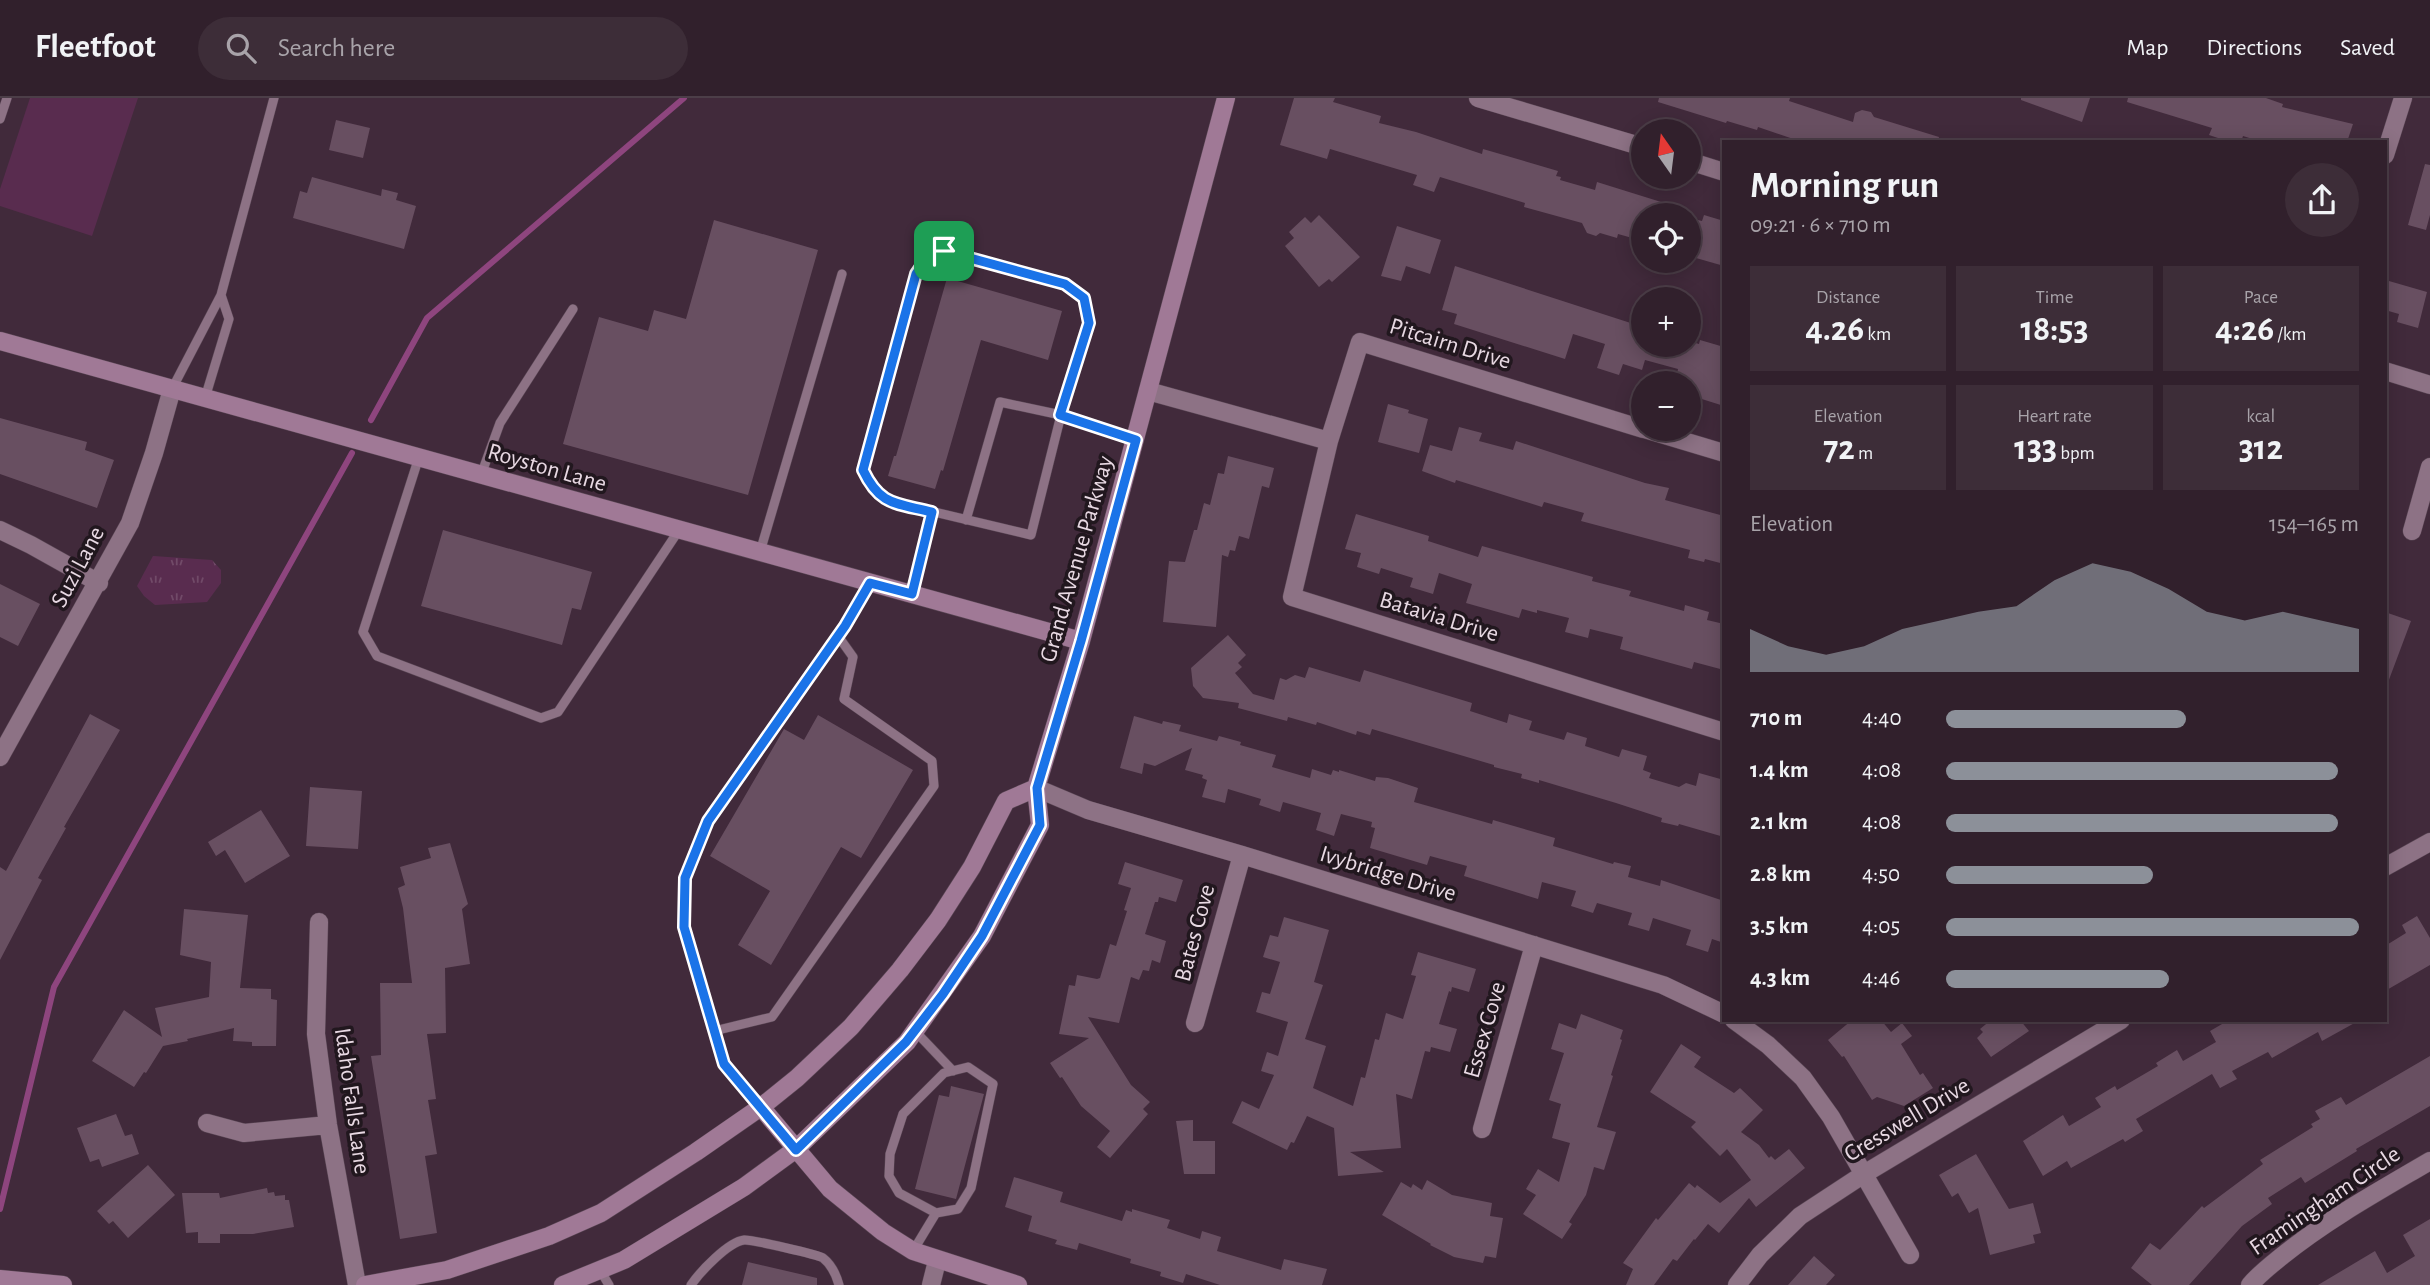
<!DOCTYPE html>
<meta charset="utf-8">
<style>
:root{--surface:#31202c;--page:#3d2d38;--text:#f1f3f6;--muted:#a8a3a9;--line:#4c3e48;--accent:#8c9099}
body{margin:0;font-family:"Alegreya Sans",sans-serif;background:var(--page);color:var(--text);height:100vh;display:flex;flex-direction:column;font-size:26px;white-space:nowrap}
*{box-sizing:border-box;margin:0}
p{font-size:23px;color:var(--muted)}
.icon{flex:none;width:38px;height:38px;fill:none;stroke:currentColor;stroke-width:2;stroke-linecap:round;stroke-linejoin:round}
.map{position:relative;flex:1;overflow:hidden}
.panel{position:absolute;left:1722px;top:42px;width:665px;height:882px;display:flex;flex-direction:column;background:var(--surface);border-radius:0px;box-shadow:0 4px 18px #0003,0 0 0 2px var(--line)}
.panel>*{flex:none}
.needle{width:46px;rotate:346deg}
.fabs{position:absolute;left:1631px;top:21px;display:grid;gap:14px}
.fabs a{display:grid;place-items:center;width:70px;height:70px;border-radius:50%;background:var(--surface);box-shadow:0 4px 18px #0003,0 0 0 2px var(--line);font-size:35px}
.pin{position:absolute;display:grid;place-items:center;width:60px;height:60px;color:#fff;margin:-30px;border-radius:14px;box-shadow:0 4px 10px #0006}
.round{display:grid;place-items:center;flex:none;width:74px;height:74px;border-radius:37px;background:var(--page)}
.head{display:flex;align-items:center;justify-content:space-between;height:119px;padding:0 28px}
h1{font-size:38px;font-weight:700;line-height:52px}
.figures{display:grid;grid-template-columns:repeat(3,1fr);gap:10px;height:119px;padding:7px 28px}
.figures div{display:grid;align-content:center;border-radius:0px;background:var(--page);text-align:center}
.figures b{font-size:35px;font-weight:700}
.figures small{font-size:19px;font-weight:400}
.figures p{font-size:19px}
.chart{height:196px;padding:14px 28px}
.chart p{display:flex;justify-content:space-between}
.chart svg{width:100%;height:126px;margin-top:7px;fill:var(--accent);opacity:.7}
ul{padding:0 28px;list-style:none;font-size:23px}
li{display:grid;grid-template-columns:112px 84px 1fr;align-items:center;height:52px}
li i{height:18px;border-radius:9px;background:var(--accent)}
header{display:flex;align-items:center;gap:42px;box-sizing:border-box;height:98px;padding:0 35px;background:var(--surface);border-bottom:2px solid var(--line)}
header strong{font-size:33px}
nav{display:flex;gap:38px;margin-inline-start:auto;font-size:24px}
.search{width:490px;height:63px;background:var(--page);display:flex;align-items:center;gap:18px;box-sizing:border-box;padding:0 24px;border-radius:38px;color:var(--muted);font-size:26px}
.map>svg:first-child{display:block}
</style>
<header>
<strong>Fleetfoot</strong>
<div class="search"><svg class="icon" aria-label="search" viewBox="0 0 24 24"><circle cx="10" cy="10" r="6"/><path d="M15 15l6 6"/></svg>Search here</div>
<nav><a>Map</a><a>Directions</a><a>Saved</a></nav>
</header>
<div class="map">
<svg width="2430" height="1187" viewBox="0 0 2430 1187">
<defs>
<pattern id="park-tufts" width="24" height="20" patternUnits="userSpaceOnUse" patternTransform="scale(1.75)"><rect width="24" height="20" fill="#592c4f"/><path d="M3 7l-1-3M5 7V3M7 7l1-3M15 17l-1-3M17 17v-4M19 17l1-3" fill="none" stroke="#714a68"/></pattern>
</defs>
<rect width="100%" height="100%" fill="#412a3b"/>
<path fill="url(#park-tufts)" d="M153,458L212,462L221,472V485L207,504L155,507L144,498L137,488Z"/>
<path fill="#592c4f" d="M30,0H138L92,138L0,108V91Z"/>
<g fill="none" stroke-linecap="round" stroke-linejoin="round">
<path stroke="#8e457e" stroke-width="6" d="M371,322L427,220L684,0
M0,1111L54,889L352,355"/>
</g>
<path fill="#684f61" d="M1294,0H1335L1333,4L1381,18L1379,25L1416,34L1482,56L1483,51L1558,73L1556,78L1561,79L1560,82L1595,92L1597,84L1690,113L1689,117H1643V143L1618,136L1617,140L1600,135L1596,138L1587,135L1582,125L1524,109L1525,105L1440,79L1434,94L1413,87L1417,77L1330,51L1327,61L1280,47Z
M1659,0H1790L1789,3L1853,24L1855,15L1862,12L1871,14L1874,19L1939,39L1938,44H1802L1758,29L1757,32L1727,23L1726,25L1658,4Z
M2021,0H2090L2082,24L2021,2Z
M2128,0H2266L2283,6L2282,9L2353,26L2347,44H2262L2243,38L2241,44H2230L2209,37L2212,30L2127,4Z
M336,22L370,30L363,60L329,52Z
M2425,66L2430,67V117L2426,132L2408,127Z
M312,79L381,98L382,91L398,95L396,102L416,108L404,151L293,120L300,93L307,95Z
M1319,117L1360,159L1332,184L1329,181L1319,189L1285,148L1294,140L1289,134L1305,119L1311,125Z
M1704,117L1724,123V168L1689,158V120L1702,123Z
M714,122L818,152L748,397L563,346L599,219L648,233L654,212L686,221Z
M1397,128L1441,142L1430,176L1406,168L1401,183L1381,178Z
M1455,168L1643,229V247H1689V243L1699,246L1700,242L1724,249V308L1689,297V285H1680L1682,278L1677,276L1678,271L1645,262L1642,272L1623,266L1619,277L1597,270L1605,246L1573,236L1565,261L1454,226L1457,216L1442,212Z
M947,180L1062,213L1048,262L981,242L943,373L941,372L935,391L888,378L894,358H896Z
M2389,183L2427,194L2418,230L2397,224L2399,216L2385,212V196Z
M1388,306L1409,312L1408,315L1428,321L1419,355L1378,344Z
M0,320L87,344L85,352L114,362L97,410L0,376Z
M1459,329L1482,335L1479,343L1513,352L1516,343L1645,385L1669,390L1665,402L1724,418V466L1705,461L1704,464L1688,460L1690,452L1581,423L1584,415L1544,404L1542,409L1456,382L1455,385L1422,373L1430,347L1452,353Z
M1228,358L1274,370L1269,390L1262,388L1249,441L1239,438L1235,453L1230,452L1228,459L1222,457L1216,529L1163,524L1169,463L1185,464L1194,432H1197L1204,405L1210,407L1218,375L1224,376Z
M1356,416L1429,438L1428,443L1478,459L1482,448L1593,479L1592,483L1631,493L1629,498L1684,513L1685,507L1709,514L1707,522L1724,526V572L1694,564L1692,571L1620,551L1623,539L1590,531L1588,540L1565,534L1569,520L1537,512V515L1522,511L1519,520L1466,505L1472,486L1439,475L1433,496L1410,489L1413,480L1381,470L1379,476L1357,469L1361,455L1345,451Z
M443,432L592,474L581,512L572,510L562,547L421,508Z
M0,486L40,506L18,548L0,539Z
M2385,514L2411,523L2387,587H2385Z
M1228,537L1246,557L1238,565L1242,569L1235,575L1253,596L1274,602L1280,580L1286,582L1295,577L1305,580L1309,569L1360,584L1364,572L1472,605L1470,613L1507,625L1509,616L1532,623L1529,632L1564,642L1567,634L1587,640L1585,648L1619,659L1622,651L1647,658L1643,672L1651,675L1649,680L1679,689L1686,685L1696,688L1699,675L1724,682V739L1679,726L1678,728L1661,724L1662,720L1616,705L1539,682V685L1521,680L1522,676L1494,669V667L1372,631L1370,637L1357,633L1356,637L1317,624L1316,627L1288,619L1287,623L1238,610L1239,605L1203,600L1193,588L1191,570Z
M90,616L120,632L64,729L66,730L38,780L42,782L0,862V769L6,773Z
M818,617L913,672L861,760L841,749L771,867L738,847L770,793L710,758L784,631L804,642Z
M1134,618L1162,626L1163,623L1181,627L1179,633L1217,643L1219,638L1241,644L1240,647L1276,657L1272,669L1310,680L1312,671L1331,677L1333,672L1339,674V672L1375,683L1376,679L1388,680L1418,690L1414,704L1492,726L1493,722L1555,740L1553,748L1613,766L1614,764L1631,768L1628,779L1660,788L1661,782L1724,803V845L1712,841L1708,854L1686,847L1691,832L1653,820L1649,833L1628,827L1632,815L1597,805L1593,815L1571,808L1576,793L1542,784L1538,801L1464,778L1467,768L1430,758L1427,767L1370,750L1375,730L1371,729L1372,724L1341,716L1334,738L1316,732L1321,715L1283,704L1280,714L1259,707L1261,701L1228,691L1225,705L1202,699L1207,682L1202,680L1203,677L1185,672L1192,650L1155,668L1144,665L1142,676L1120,670Z
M310,689L362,693L358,751L306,748Z
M261,712L290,758L245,785L225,752L216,758L208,744Z
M450,745L468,806L462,811L470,866L445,870L446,935L427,936L436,1001L428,1002L437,1056L425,1058L437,1135L400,1141L371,958L381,957L380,885H412L403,810L398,790L405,787L400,769L431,760L428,750Z
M1125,764L1183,782L1176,804L1159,799L1158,804H1155L1145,836L1166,843L1160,865L1152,862L1149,873L1143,872L1139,882L1131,879L1119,925L1088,919L1131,987L1150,1004L1143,1011L1148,1016L1110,1060L1097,1049L1110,1033L1081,1008L1062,979L1060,980L1050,965L1089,940L1059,936L1069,887L1075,888L1077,877L1097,881L1100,880L1110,846L1116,848L1127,813L1124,812L1131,790L1118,786Z
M184,811L248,817L240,890L271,891V901L277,902L276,948H252V944L233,943L234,930L187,941L188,943L163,948L146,975L144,974L134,989L92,963L124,912L162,939L155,910L209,899L211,864L180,857Z
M2417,818L2430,840V867L2385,893V848L2406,835L2402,827Z
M1284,819L1329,832L1314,884L1323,887L1305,941L1326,948L1313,990L1353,1008L1361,979L1365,980L1375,941L1379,942L1386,915L1403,921L1416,878L1411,877L1418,854L1476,871L1469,894L1452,889L1451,894L1449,893L1439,926L1457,931L1450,954L1431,949L1430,954L1425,953L1412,1001L1396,996L1401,1050L1350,1054L1384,1074L1338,1078L1334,1030L1307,1018L1294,1045L1291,1044L1287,1052L1232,1025L1242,1003L1259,1011L1274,977L1261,973L1267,954L1278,958L1288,924L1256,914L1262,894L1270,896L1280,864L1263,859L1270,837L1278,839Z
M1581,916L1623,932L1620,941L1622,942L1611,977L1613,978L1597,1029L1616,1034L1604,1072L1594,1069L1586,1097L1569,1124L1572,1126L1562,1141L1523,1116L1536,1097L1526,1091L1538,1071L1559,1084L1570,1045L1552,1040L1561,1006L1549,1002L1564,955L1551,951L1559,925L1576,931Z
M1852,922H1881L1891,934L1902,925L1912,938L1901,946L1920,977L1923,975L1933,990L1904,1008L1877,999L1872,1002L1844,958L1842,959L1828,942Z
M1991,922H2020L2029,933L1991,959L1977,940L1983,934L1980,931Z
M2229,922H2360L2322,943L2318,934L2272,960L2268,954L2232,973L2237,981L2220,990L2212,976L2136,1021L2143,1033L2125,1044L2123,1041L2071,1070L2067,1063L2043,1078L2023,1043L2063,1017L2069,1028L2101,1009L2095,1000L2115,988L2117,992L2158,968L2156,965L2177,952L2183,963L2216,944L2210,933Z
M1681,946L1701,959L1694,969L1734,995L1740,990L1763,1012L1741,1034L1759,1047L1769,1060L1771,1058L1775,1062L1789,1051L1805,1070L1756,1109L1749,1100L1719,1135L1708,1126L1695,1142L1694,1141L1677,1163L1673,1161L1654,1187H1626L1633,1171L1623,1165L1656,1120L1658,1122L1689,1085L1695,1090L1697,1087L1720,1105L1751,1082L1727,1051L1720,1058L1691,1029L1696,1024L1650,994Z
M2430,958V1008L2356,1051L2357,1053L2305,1085L2301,1079L2268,1100L2272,1106L2242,1128L2189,1187H2152L2131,1170L2150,1145L2160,1152L2202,1108L2204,1110L2263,1066L2260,1062L2313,1029L2311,1026L2320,1021L2315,1013L2341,999L2346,1007Z
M951,988L984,996L956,1101L915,1091L939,997L949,999Z
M116,1016L125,1038L132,1036L139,1056L102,1069L99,1061L90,1064L77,1030Z
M1193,1022V1043H1215V1076H1184L1176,1023Z
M1976,1056L2009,1111L2033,1105L2041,1135L2033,1137L2035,1145L1990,1157L1978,1110L1969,1115L1958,1095L1952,1099L1939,1077Z
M148,1067L175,1097L128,1140L113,1123L109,1126L97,1113Z
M1014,1079L1063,1094L1060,1104L1122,1123L1126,1112L1132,1114V1111L1170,1122L1167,1130L1200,1141L1202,1133L1221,1139L1217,1153L1281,1172L1284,1161L1327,1171L1322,1187H1220L1186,1176L1183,1185L1160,1178L1161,1174L1130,1165L1131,1161L1079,1145L1077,1152L1055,1146L1057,1142L1028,1133L1032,1118L1005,1109Z
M1427,1082L1452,1097L1492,1105L1490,1118L1503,1120L1496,1160L1485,1158L1483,1165L1454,1159L1430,1147L1431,1146L1382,1117L1401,1084L1411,1090L1413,1086L1422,1092Z
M267,1090L268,1095L274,1094L275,1098L285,1097V1102H289L294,1129L253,1136H220V1145H198V1134L186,1135L182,1095H219L220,1100Z
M2430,1121V1187H2318L2375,1153L2387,1175L2415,1158L2403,1137Z
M1814,1158L1835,1177L1826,1187H1788Z
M748,1164L817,1180V1187H742Z"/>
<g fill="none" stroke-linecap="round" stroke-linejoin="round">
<g stroke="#594654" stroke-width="10">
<path id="lane" d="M0,21L7,0
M944,153L1065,186L1084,200L1089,225L1061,317L1031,437L888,403L872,391L863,372L916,176L928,158Z
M172,291L221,197L274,0
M205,300L229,221L221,197
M419,359L363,534L377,558L541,620L558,614L679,432
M481,377L500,325L573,211
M966,422L1000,304L1061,317L1136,342
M760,454L842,176
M912,496L932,414
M714,933L772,919L934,688L932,663L844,601L853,559L838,538
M915,933L953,973
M761,1009L724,966L684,829L685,780L708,723L845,528L870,485
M913,1153L936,1115L958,1111L971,1090L993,986L968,969L944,975L903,1016L890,1056L889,1078L899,1095L936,1115
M600,1172L609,1187
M691,1187C700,1174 728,1144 744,1142C750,1141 819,1157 823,1160C832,1167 836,1176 839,1187"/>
</g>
<g stroke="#594654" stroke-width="19">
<path id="street" d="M1478,0L1643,49
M2385,57L2403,0
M1689,63L1724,74
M2385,273L2430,287
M1148,293L1329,343L1360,244L1643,331
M1644,331L1724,355
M1329,343L1292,499L1724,634
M0,432L31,447L99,485
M2412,433L2430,369
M0,659L130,425L154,355L172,291
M1036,690L1088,712L1242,757L1663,887L1724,916
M2385,769L2430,744
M319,824L316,936L328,1027L357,1187
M1734,922L1768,947L1803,980L1831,1019L1910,1157
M1195,925L1242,757
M207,1025L244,1035L328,1027
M1482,1031L1534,847
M931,1187L937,1163
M1737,1187L1760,1157L1800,1118L1864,1076L2121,922
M2250,1187C2259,1176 2271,1167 2282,1158C2328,1121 2379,1093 2430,1063"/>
</g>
<g stroke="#594654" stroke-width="19">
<path id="secondary" d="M0,243L1081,543
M761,1009L830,1091L883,1134L913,1153L1018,1187
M0,1181L63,1187
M365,1187L447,1172L549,1138L601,1115L696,1054L761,1009L797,980L851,929L900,872L938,822L972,769L1006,703L1036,690
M563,1187L624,1162L744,1089L796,1051L907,944L982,838L1040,727L1036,690L1081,543L1226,0"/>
</g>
<use href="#lane" stroke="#8d7285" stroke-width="9"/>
<use href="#street" stroke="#8d7285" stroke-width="18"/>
<use href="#secondary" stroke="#a07996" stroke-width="18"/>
</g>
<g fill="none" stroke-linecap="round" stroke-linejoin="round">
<g stroke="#fff" stroke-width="14">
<path id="route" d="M944,153L1065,186L1084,200L1089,225L1060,317L1136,342L1081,543L1037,690L1040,727L982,838L943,896L906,944L796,1052L724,966L684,829L685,780L708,723L845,528L870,485L912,496L932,414C896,405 880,408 863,372L916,176L928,158Z"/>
</g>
<use href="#route" stroke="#1a73e8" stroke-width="9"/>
</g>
<g text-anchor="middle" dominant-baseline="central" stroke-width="7" stroke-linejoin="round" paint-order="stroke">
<g font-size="24" fill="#e8d9e3" stroke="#21171e">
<text transform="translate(1450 246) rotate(17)">Pitcairn Drive</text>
<text transform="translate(547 370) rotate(16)">Royston Lane</text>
<text transform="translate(1077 461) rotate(-74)">Grand Avenue Parkway</text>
<text transform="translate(78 469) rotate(-62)">Suzi Lane</text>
<text transform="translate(1439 519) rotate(17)">Batavia Drive</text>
<text transform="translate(1388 776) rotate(17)">Ivybridge Drive</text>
<text transform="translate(1195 835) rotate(-75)">Bates Cove</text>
<text transform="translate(1485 932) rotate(-74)">Essex Cove</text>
<text transform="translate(352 1003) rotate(82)">Idaho Falls Lane</text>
<text transform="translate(1907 1022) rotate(-31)">Cresswell Drive</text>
<text transform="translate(2325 1103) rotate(-34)">Framingham Circle</text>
</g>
</g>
</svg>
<div class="fabs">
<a><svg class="needle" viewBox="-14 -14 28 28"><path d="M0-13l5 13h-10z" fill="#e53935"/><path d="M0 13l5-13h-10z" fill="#a8a3a9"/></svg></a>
<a><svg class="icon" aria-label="locate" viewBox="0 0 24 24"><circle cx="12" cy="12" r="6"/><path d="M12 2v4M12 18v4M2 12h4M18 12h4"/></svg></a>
<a>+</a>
<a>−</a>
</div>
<div class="pin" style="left:944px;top:153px;background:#1e9e55"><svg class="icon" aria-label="arrive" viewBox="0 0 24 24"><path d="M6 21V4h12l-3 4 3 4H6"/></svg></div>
<section class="panel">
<div class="head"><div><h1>Morning run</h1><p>09:21 · 6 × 710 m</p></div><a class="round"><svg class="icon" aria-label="share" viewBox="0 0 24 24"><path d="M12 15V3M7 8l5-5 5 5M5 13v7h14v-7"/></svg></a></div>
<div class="figures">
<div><p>Distance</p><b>4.26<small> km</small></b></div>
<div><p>Time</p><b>18:53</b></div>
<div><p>Pace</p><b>4:26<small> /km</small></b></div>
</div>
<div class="figures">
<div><p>Elevation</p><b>72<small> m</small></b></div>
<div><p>Heart rate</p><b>133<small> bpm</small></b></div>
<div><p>kcal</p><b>312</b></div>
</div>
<div class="chart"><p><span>Elevation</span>154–165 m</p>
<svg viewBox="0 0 160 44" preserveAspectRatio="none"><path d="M0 44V29L10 35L20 38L30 35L40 29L50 26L60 23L70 21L80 12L90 6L100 9L110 15L120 23L130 26L140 23L150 26L160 29V44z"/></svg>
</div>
<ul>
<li><b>710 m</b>4:40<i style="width:58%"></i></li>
<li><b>1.4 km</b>4:08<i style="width:95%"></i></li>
<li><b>2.1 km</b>4:08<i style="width:95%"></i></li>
<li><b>2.8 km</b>4:50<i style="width:50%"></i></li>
<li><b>3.5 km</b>4:05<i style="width:100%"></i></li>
<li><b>4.3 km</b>4:46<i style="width:54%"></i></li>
</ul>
</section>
</div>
